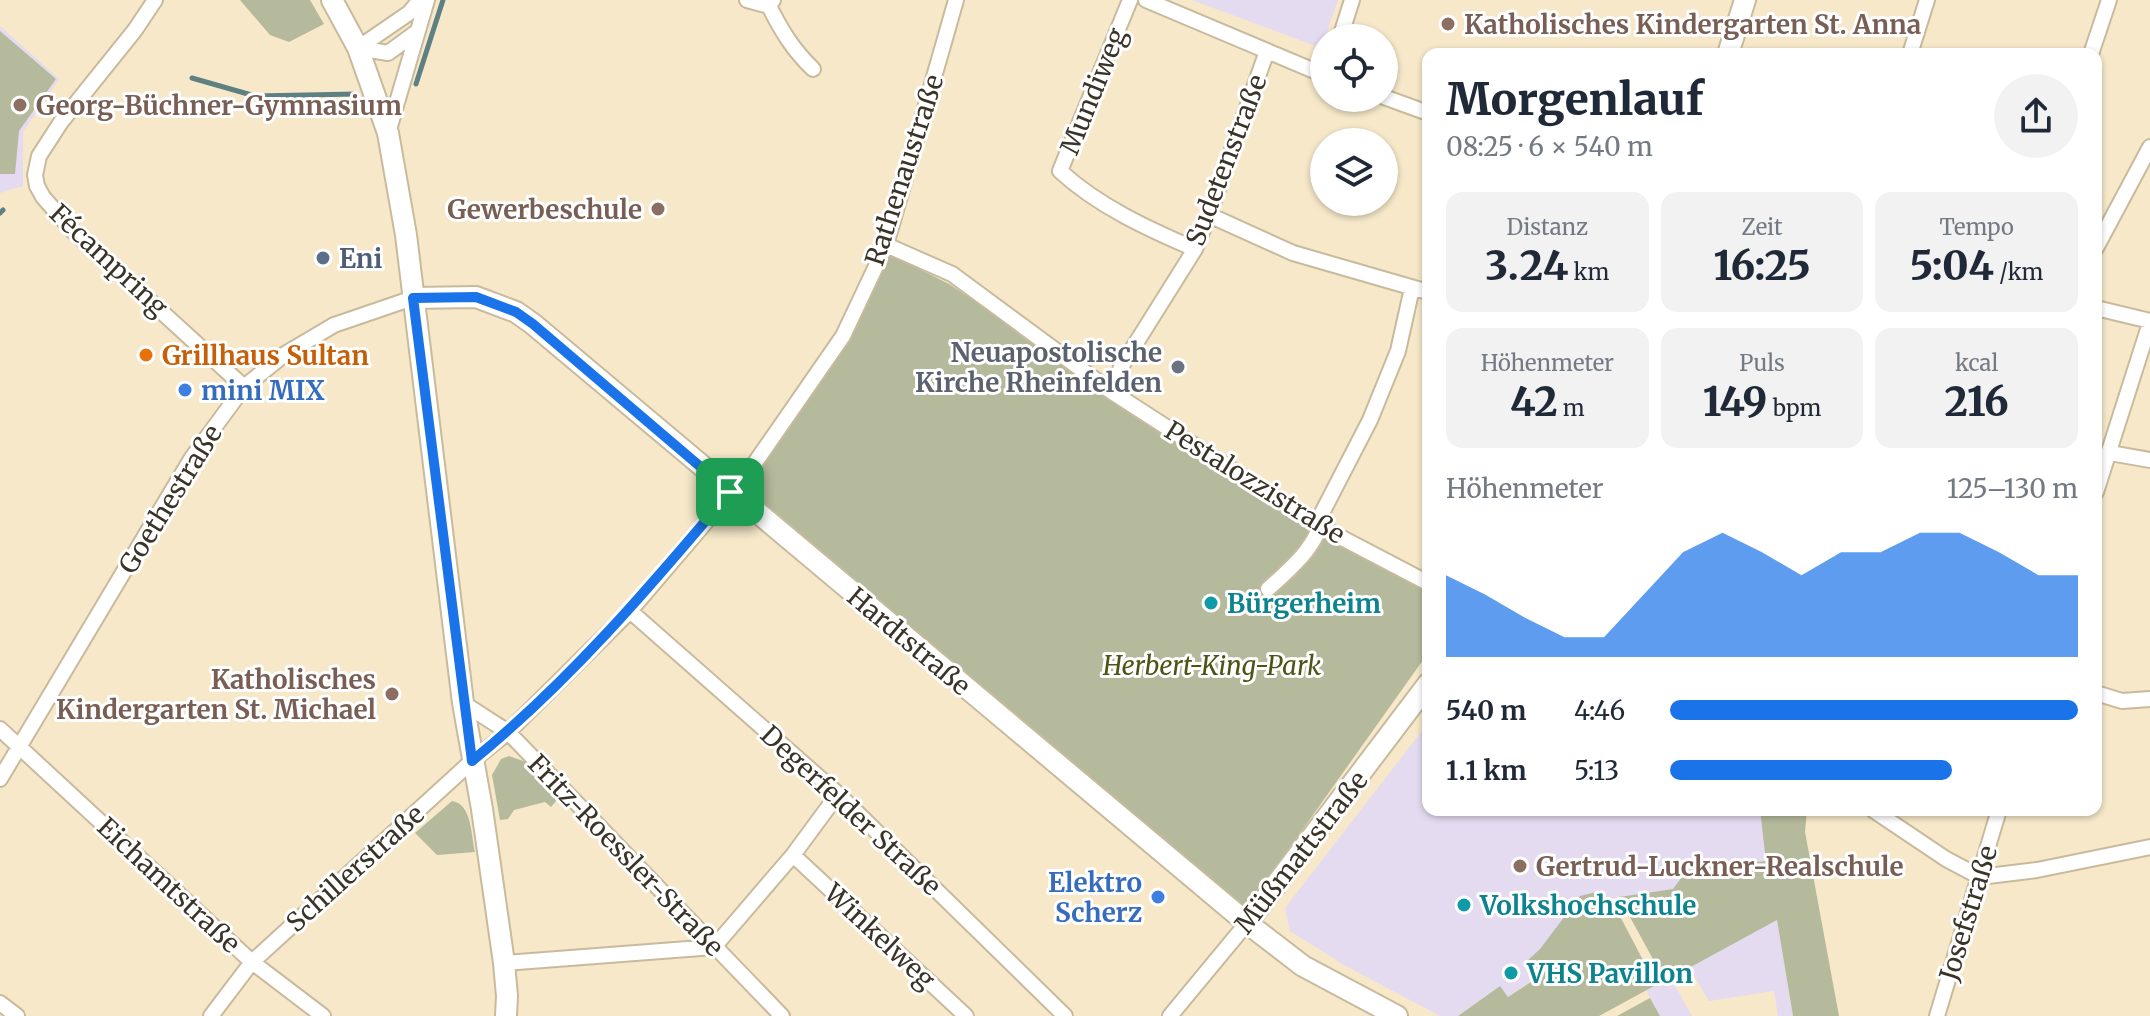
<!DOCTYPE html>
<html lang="de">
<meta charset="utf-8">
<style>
:root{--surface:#fff;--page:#f2f2f3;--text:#1f2937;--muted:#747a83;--accent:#1a73e8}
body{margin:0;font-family:Merriweather,serif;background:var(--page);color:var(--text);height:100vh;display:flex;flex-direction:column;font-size:30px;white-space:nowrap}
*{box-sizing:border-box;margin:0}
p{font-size:26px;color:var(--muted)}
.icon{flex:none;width:44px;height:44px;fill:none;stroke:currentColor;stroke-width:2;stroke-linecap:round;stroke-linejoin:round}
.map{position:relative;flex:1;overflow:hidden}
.drawer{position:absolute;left:1422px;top:48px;width:680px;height:768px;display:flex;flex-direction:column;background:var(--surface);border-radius:16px;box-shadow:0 2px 6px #0004}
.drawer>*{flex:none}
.controls{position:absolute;left:1310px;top:24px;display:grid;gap:16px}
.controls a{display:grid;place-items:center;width:88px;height:88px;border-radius:50%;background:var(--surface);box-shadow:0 2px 6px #0004;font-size:40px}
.pin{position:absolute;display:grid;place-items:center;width:68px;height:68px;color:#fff;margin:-34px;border-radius:16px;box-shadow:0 4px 12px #0006}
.round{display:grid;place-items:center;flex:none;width:84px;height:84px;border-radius:42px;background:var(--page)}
.overview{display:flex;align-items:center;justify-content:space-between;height:136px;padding:0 24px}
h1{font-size:44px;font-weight:800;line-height:60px}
.figures{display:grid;grid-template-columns:repeat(3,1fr);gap:12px;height:136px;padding:8px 24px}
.figures div{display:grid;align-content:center;border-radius:16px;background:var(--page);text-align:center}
.figures b{font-size:40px;font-weight:800}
.figures small{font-size:22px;font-weight:400}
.figures p{font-size:22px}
.chart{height:224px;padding:16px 24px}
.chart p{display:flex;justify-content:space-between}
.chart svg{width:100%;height:144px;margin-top:8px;fill:var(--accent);opacity:.7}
ul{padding:0 24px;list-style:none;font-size:26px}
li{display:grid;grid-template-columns:128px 96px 1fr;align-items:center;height:60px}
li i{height:20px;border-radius:10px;background:var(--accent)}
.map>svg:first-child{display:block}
</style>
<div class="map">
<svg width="2150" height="1016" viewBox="0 0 2150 1016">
<rect width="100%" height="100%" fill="#f6e8c9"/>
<path fill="#e4dbf0" d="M1192,0H1338L1321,48Z
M0,26L59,79L23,132V186L0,193Z
M1428,723V810H1760L1767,861L1687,870L1673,889L1597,901L1524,964L1534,979L1508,997L1500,986L1458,1016H1440L1344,965L1290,931L1285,908Z
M1777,920L1793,1016H1778L1774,991L1709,1001L1693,974L1674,984L1692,1016H1660L1646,990Z"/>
<path fill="#b5ba9c" d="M240,0H310L324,24L289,42L270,35Z
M0,31L56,79L19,131L15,174H0Z
M889,254L949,284L1043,346L1109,397L1314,531L1428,592V653L1244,912L743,492L804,406L847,339Z
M509,756L526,762L562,794L551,807L545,802L514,810L508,819L500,820L492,775L501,759Z
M452,801C472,804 471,835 475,852L437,855L415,833Z
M1760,810H1807L1805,832L1839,1016H1793L1777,920L1665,981L1619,897L1673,889L1687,870L1766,861Z
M1596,892L1598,901L1611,899L1656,985L1599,1016H1458L1500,986L1508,997L1534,980L1524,964L1540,949L1580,896Z
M1650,998L1660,1016H1617Z"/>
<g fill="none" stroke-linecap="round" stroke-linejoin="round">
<path stroke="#5e8082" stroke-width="5" d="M192,78L255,96L356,94
M416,84L443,0
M0,213L3,210"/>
<g stroke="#c8ba9c" stroke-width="18">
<path id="street" d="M155,0L135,30L61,122L39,156L35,175L37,186L43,197L72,230L244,387
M747,0L769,6L773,0
M1130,0L1060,171C1098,206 1148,229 1195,249
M1146,0L1324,75
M769,6C781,30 793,50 813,69
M1340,38L1352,0
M358,48L409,13L420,0
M358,48L388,53L418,31
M1910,54L1927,0
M2091,54L2109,0
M1384,97L1428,113
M388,133L427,0
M1209,215L1293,253L1428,292
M886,245L952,274L1112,392L1321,527L1428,583
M2096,248L2150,147
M2096,308L2150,321
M1112,392L1121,367L1195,249L1209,215L1267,51
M2110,453L2150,460
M2096,492L2150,323
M1268,589C1290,569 1321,544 1322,513L1370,420L1398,351L1412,288
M630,611L838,794L1065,1016
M2096,693L2122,701L2150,699
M463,703L508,732L782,1016
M0,729L252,962L323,1016
M0,779L191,459L244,387L285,354L334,325L413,298
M1873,810L1946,859L1980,877L2037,870L2150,847
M793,855L966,1016
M504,963L714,947L793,855L838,794
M0,1003L17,1016
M211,1016L252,962L472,761L508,732L630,611L750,470L843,336L886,245L956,0
M1170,1016L1247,923
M1937,1016L1999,810"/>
</g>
<g stroke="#c8ba9c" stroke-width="24">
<path id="secondary" d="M332,0L358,48L388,133L406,235L463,703L482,809L504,963L507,996L506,1016
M1728,54L1745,0
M413,298L476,297L516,312L533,324L1247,923L1303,966L1397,1016
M1247,923L1428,684"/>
</g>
<use href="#street" stroke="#fff" stroke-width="14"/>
<use href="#secondary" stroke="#fff" stroke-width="20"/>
</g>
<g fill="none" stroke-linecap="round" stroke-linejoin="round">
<g stroke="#fff" stroke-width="16">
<path id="route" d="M476,297L516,312L533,324L730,492C650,587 569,682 472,761L413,298Z"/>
</g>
<use href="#route" stroke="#1a73e8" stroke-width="10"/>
</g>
<g fill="#8d6e63" stroke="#fff" stroke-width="3">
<circle cx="1448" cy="24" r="8"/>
<circle cx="20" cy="105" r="8"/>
<circle cx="658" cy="209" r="8"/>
<circle cx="392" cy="694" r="8"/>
<circle cx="1520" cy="866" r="8"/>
</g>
<circle fill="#5c6f8a" stroke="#fff" stroke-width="3" cx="323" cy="258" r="8"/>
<circle fill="#e8710a" stroke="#fff" stroke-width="3" cx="146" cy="355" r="8"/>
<circle fill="#6b7280" stroke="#fff" stroke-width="3" cx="1178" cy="367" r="8"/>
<g fill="#3f7fe0" stroke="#fff" stroke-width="3">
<circle cx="185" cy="390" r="8"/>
<circle cx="1158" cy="897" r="8"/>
</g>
<g fill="#0f9aa8" stroke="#fff" stroke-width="3">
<circle cx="1211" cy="603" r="8"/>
<circle cx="1464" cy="905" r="8"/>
<circle cx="1511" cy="973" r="8"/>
</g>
<g text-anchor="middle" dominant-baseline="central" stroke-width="6" stroke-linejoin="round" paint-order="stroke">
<g font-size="26" font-weight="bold" fill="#785e54" stroke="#fff" text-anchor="start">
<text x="1464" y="24">Katholisches Kindergarten St. Anna</text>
<text x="36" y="105">Georg-Büchner-Gymnasium</text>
<text x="642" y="209" text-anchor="end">Gewerbeschule</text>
<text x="376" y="679" text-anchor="end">Katholisches<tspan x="376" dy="30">Kindergarten St. Michael</tspan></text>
<text x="1536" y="866">Gertrud-Luckner-Realschule</text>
</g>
<g font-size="26" fill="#3a3428" stroke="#fff">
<text transform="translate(1093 91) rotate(-68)">Mundiweg</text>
<text transform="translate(1226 160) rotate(-69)">Sudetenstraße</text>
<text transform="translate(904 170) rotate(-72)">Rathenaustraße</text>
<text transform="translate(109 260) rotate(43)">Fécampring</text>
<text transform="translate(1255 482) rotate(32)">Pestalozzistraße</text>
<text transform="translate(170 499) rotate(-58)">Goethestraße</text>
<text transform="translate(909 641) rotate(40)">Hardtstraße</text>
<text transform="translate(851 810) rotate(43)">Degerfelder Straße</text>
<text transform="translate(1301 852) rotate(-52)">Müßmattstraße</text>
<text transform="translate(626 855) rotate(46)">Fritz-Roessler-Straße</text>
<text transform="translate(355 868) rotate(-42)">Schillerstraße</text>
<text transform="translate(169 885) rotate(43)">Eichamtstraße</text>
<text transform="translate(1968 913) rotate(-73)">Josefstraße</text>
<text transform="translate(880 936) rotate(43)">Winkelweg</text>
</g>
<g font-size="26" font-weight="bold" fill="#4e5e75" stroke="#fff" text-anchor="start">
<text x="339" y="258">Eni</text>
</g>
<g font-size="26" font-weight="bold" fill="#5b616d" stroke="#fff" text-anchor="end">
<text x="1162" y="352">Neuapostolische<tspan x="1162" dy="30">Kirche Rheinfelden</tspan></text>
</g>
<g font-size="26" font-weight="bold" fill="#c56008" stroke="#fff" text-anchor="start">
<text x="162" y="355">Grillhaus Sultan</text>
</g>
<g font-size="26" font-weight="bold" fill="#366cbe" stroke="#fff" text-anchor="start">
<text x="201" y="390">mini MIX</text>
<text x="1142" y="882" text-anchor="end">Elektro<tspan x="1142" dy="30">Scherz</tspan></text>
</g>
<g font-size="26" font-weight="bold" fill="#0d838f" stroke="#fff" text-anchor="start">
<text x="1227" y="603">Bürgerheim</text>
<text x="1480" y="905">Volkshochschule</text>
<text x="1527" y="973">VHS Pavillon</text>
</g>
<g font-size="26" font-style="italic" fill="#4d5415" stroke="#fff">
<text x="1212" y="665">Herbert-King-Park</text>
</g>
</g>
</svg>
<div class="controls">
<a><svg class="icon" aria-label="locate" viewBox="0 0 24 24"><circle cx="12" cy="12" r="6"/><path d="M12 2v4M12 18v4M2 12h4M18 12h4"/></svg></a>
<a><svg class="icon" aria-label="layers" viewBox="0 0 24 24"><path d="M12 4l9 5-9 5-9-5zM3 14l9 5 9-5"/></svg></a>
</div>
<div class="pin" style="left:730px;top:492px;background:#1e9e55"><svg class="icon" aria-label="arrive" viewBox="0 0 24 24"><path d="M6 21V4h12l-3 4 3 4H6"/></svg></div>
<section class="drawer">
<div class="overview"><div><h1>Morgenlauf</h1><p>08:25 · 6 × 540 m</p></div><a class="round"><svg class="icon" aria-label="share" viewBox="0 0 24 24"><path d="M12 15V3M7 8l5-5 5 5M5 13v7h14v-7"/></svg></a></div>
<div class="figures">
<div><p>Distanz</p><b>3.24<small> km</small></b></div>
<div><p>Zeit</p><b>16:25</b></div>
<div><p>Tempo</p><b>5:04<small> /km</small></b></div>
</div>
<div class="figures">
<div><p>Höhenmeter</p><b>42<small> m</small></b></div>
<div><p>Puls</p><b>149<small> bpm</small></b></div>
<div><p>kcal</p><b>216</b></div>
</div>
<div class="chart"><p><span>Höhenmeter</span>125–130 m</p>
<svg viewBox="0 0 160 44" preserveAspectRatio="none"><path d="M0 44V19L10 25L20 32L30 38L40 38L50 25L60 12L70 6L80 12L90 19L100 12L110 12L120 6L130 6L140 12L150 19L160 19V44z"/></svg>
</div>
<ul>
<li><b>540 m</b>4:46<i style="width:100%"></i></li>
<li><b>1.1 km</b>5:13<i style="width:69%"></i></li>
</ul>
</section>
</div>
